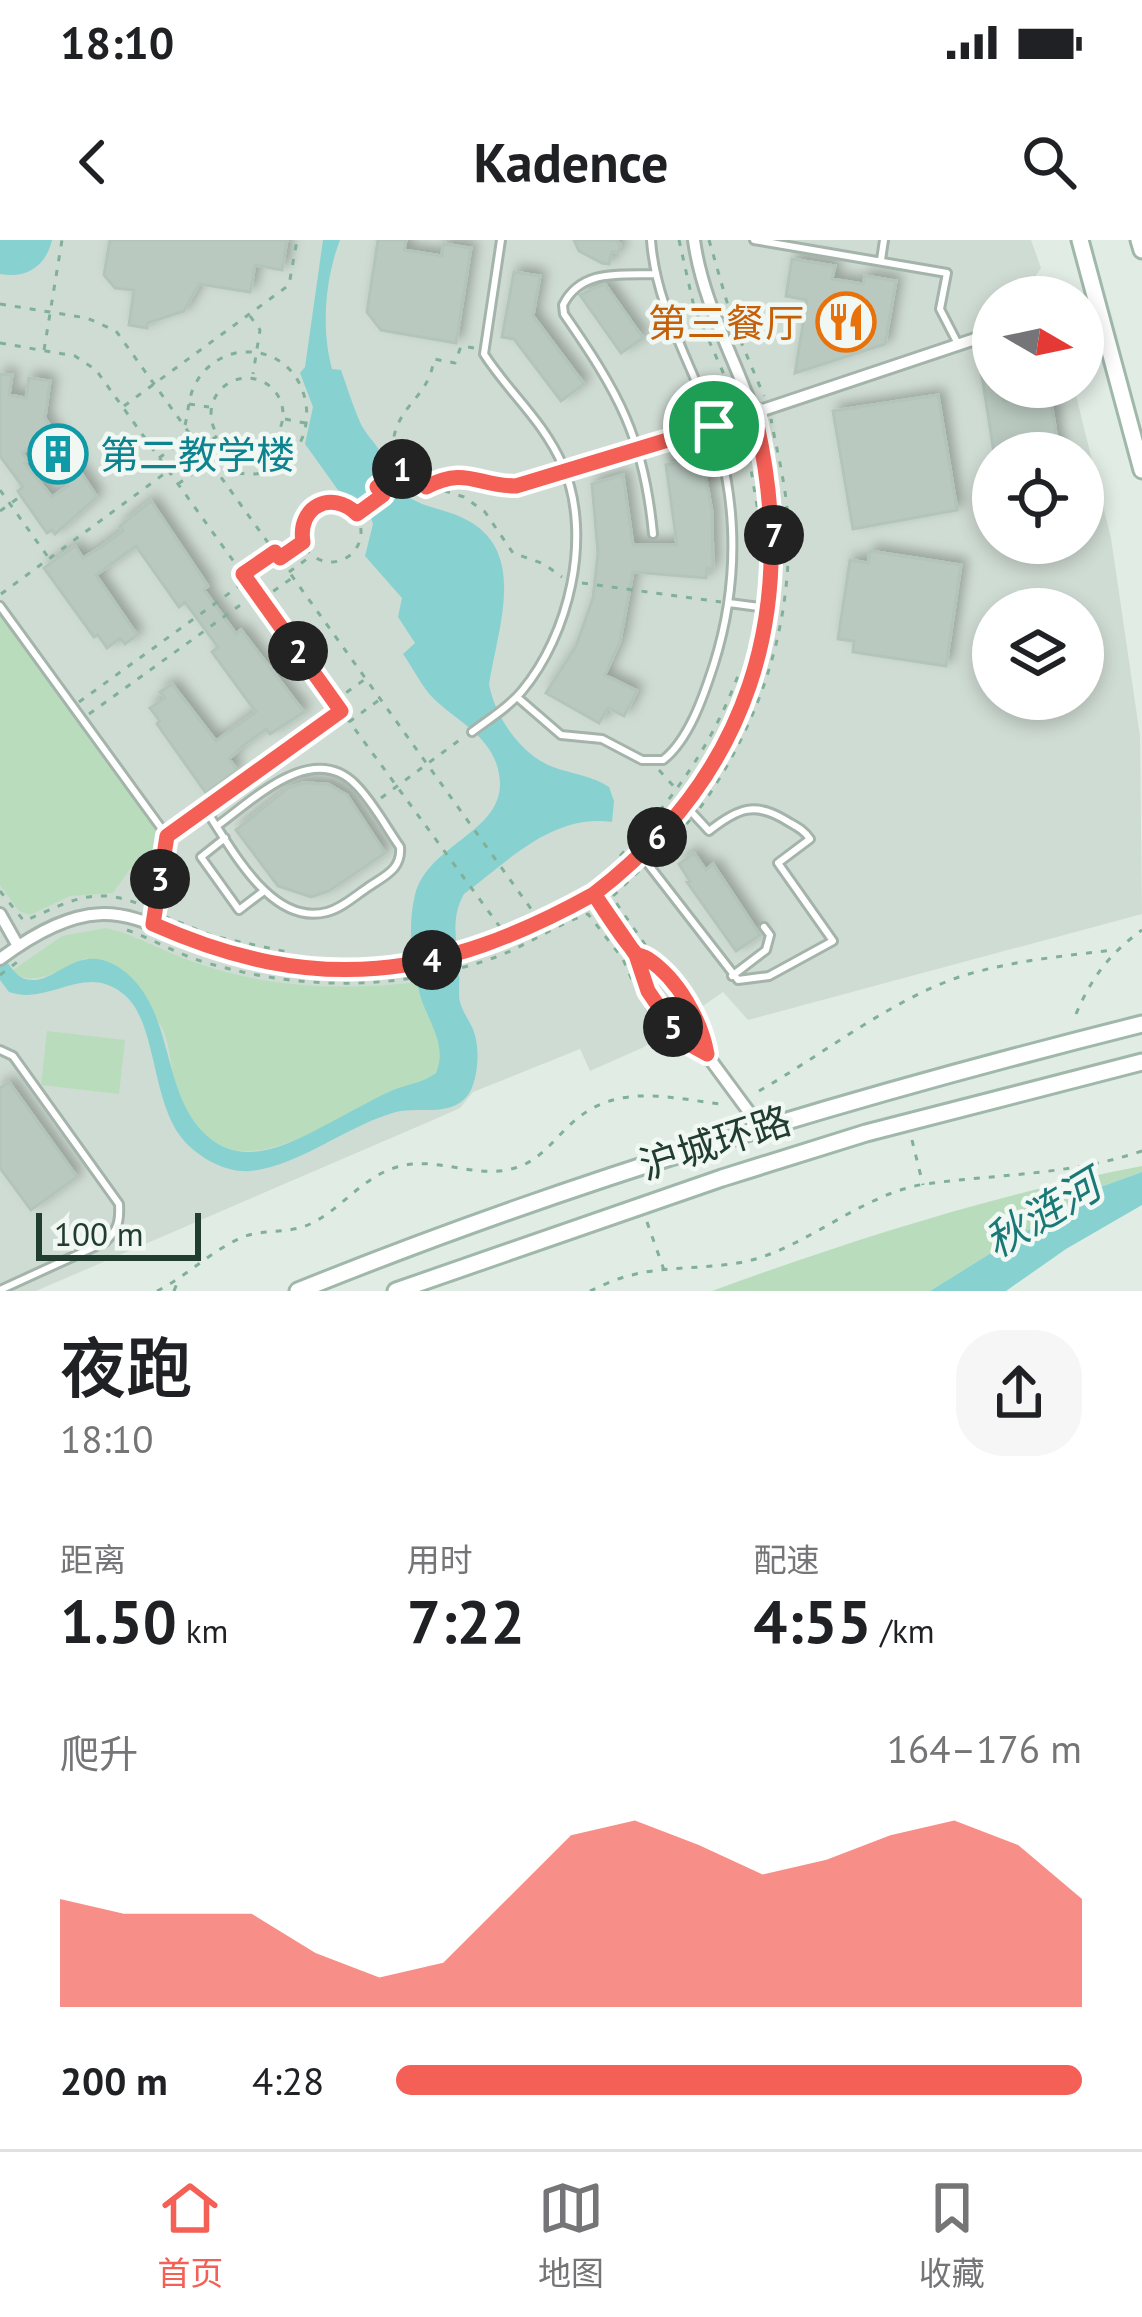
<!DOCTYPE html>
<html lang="zh">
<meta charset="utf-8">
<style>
:root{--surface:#fff;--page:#f6f6f6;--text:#202124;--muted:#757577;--line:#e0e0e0;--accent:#f45f56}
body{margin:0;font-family:"PT Sans","Noto Sans SC",sans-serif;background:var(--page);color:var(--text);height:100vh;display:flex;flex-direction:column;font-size:45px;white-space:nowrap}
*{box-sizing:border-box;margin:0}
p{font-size:39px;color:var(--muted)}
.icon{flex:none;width:66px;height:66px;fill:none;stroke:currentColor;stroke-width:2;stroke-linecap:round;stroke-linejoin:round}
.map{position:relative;height:1051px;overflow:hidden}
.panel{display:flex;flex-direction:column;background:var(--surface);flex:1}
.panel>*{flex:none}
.needle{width:78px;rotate:99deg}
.fabs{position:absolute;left:972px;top:36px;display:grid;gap:24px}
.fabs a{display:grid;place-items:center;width:132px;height:132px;border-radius:50%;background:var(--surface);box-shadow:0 6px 18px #0003;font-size:60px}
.scale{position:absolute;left:36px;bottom:30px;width:165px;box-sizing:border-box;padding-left:12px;border:6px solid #213d30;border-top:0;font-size:33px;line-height:42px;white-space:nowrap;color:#213d30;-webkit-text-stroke:9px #f1f8f3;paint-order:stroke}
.pin{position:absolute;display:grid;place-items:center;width:102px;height:102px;color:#fff;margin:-51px;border:6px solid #fff;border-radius:50%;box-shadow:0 3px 12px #0007}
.km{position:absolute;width:60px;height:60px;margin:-30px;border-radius:50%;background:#222;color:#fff;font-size:33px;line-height:60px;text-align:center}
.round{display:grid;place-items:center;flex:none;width:126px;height:126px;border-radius:48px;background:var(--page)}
.headline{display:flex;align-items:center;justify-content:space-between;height:204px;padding:0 60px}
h1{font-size:66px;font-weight:600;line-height:90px}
.metrics{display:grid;grid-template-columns:repeat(3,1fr);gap:18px;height:204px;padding:12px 60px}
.metrics div{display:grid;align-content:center}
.metrics b{font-size:60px;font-weight:600}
.metrics small{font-size:33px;font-weight:400}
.metrics p{font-size:33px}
.chart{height:336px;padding:24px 60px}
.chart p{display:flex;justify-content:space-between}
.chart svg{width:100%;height:216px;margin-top:12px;fill:var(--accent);opacity:.7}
ul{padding:0 60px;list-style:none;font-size:39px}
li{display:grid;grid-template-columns:192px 144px 1fr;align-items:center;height:90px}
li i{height:30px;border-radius:15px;background:var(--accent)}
.status{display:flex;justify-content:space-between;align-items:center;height:84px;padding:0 60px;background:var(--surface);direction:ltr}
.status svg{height:33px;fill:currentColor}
header{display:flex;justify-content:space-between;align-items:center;height:156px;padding:0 60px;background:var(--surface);font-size:54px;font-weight:600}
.dock{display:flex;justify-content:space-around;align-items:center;height:168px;border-top:3px solid var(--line);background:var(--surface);font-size:33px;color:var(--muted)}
.dock a{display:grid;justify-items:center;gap:6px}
.dock .current{color:var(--accent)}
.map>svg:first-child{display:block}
</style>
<div class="status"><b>18:10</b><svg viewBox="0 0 49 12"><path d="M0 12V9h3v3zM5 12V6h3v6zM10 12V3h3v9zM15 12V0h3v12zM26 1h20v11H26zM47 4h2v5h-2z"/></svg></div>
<header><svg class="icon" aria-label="back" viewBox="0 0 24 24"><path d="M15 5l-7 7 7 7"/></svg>Kadence<svg class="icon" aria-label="search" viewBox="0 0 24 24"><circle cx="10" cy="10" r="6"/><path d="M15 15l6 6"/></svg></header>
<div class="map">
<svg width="1142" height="1051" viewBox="0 0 1142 1051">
<defs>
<filter id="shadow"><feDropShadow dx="5.5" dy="-5.5" stdDeviation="6" flood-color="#0004"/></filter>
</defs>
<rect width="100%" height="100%" fill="#e1ece5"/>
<path fill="#cfdcd3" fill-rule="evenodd" d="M0,0H1031L1041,28L1029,46L1032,57H993V147H1074L1111,298L1140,496L1142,674L748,780L723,752L644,807L590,831L580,809L473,852L460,868L440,877L36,1051H0ZM993,213H1083V303H993ZM993,369H1083V459H993Z"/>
<path fill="#b9ddbc" d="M0,375L166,603L130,629L113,653L70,656L30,675L19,671L0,645Z
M106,688C137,695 164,712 194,722C266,748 343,751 418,742C423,768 462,826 424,841C407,848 390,852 373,861C308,894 220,957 179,857C170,836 172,806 161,786C151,769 103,733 86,718C65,727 30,751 13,730L62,696Z
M47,791L125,800L119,854L41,845Z
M1142,926V932L1092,950L930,1051H712C851,1000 996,954 1142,926Z"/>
<path fill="#87d2d0" d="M0,0H52C46,26 27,39 0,34Z
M323,0H340C325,39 321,89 332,129L341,130C347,147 353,166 360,182C365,194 375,202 381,213C388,227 390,243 403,253C422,268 442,268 463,278C529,309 498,387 489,444C495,477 521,515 553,527C572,534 593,536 609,547L614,561L612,582C552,574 510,620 464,654C449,680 458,706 459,734C460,743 458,754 460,762C462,770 468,779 472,787C480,804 479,832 471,850C456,879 421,866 396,872C348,885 299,926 251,931C227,933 203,920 186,903C149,864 159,780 122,753C83,723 50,766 9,752L0,740V713C7,721 15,736 25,739C55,748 76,699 120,728C174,765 160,845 201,890C241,934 293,902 335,880C354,870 373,859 393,850C408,844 423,843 436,833C448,805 428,782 420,755C412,724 407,686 415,655C428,602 510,591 499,534C493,497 458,482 434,459C422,447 413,428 403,414L415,403L398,377L402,358L365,316L373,284L368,269L359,260L338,250L305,204L313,167L300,133L305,127Z
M1142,932V965L1066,1009L1006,1051H930L1092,950Z"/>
<path fill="#b9c9c0" stroke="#b3c5ba" stroke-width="3" fill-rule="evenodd" filter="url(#shadow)" d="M110,0H287L282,30L255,25L250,52L199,44L184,71L147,83V88L129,85L134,50L115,48L104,35Z
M378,0H406L404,10L442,16L443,4L471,8L456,103L381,90L367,72Z
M574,0H615L620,4L619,12H612L609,24L602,23L579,11Z
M792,19L835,26L832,39L863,44L865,36L896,41L885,104L795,133L807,60L786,56Z
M514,32L540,36L533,76L584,144L561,161L514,99L502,97Z
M605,44L643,98L621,113L580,55Z
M0,134L12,135L9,155L26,158L29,138L50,141L45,178L97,257L55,294L52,290L47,293L23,259L18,251L23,247L0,216ZM37,202L68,246L52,257L24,223L28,221L22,213Z
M993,135V147H1001L1004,161L1032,156L1030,147H1049L1059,213H994L982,136Z
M938,155L957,270L853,289L833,171Z
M702,217L712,272L713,329L707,328L706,338L633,332L620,401L605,435L637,451L624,476L608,468L599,483L546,453L576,406L593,358L598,313L592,244L623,235L633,305H677L666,225Z
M151,261L208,346L204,350L236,394L241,390L304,472L270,494L266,489L244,505L229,519L237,530L206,553L157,484L160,481L150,468L165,458L160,452L172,444L216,501L256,472L212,412L218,407L185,362L179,367L136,306L96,335L137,395L125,404L120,398L107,408L98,395L94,397L44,328L75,306L83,318L101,307L123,291L120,286Z
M870,311L961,325L946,426L853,412L854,401L838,399L850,320L868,323Z
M303,543L328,544L347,555L385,613L329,651L311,657L278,646L236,590L288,548Z
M694,613L706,630L713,624L760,695L736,711L687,642L690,641L679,624Z
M9,842L77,937L31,970L0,928V848Z"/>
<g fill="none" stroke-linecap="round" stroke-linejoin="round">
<g stroke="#a4b4ab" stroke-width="12">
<path id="service" d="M754,0L947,33L940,69L958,104
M881,20L884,0
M566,232L751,174
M653,294C644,197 618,152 564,74L563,65C581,29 619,35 654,34
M729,363L767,368
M0,366L167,596L341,471
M517,457L561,495L602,499L642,520H663C689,500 704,455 714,424C742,335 738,242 702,156C681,105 655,56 651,0
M472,492C489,479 508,468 522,451C569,395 593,296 563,226C543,180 509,153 484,114L501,0
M205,569C231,606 270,687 327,672C342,668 355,656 367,648C384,636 402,630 400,607C386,587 373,562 356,545C313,500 253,560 217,586
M225,598L201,617L239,670L264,651
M641,615L738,740L769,736L833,701L778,623L810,599C804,590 797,587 787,581C755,561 738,568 709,591L685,565
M153,684L167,596
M732,736L766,710L770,695L764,687
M0,810L13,816L119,964C120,981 118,990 105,1002L0,1050"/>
</g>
<g stroke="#a4b4ab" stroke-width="16">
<path id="minor" d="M754,173L993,93
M594,654L636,715L648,751L689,804L707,815L749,872L754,889
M0,674L18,706
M636,715C673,725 701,780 707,815
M0,719C126,625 146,705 270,723C551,765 793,557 772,269C770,237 764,202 753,171C733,115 702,60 694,0"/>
</g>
<g stroke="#9fb8aa" stroke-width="21">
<path id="secondary" d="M1080,0L1142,230
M1139,0L1142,10
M298,1051C572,940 855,856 1142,784
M396,1051L722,938L866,893L1142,822"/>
</g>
<path stroke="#80b098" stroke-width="3" stroke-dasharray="6 9" stroke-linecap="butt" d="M679,0L694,67L738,166
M709,0L733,83L764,156
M0,64L87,78L116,91L534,673
M250,76L260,90L253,134
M0,103L75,116L96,130L337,465
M474,108L461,106L455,123L434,119C428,162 394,163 392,212L413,241L464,257L485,272L513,313L544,324L562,337
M44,110L62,0
M211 174a36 36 0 1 1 72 0a36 36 0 1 1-72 0Z
M189,164L209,167
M124,166L289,45L297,0
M285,179L305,183
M185,185C189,170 188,155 197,141C206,125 225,113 243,112C320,108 331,223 255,234C243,235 229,231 219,230
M744,187L760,284
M270,204L283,220
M201,208L217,196
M159,218L190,196
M238,231L241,211
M178,244L209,222
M430,245C467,226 475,247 509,246C526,245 541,235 558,232
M0,250L48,317
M301 292a30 30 0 1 1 60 0a30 30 0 1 1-60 0Z
M0,271L21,256
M359,273L383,255L377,246L400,230
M280,318L301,303
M289,332L311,316
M243,334L273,313
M582,343L721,362
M1,354L168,231
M261,360L292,338
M334,461L364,440
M79,462L246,341
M89,474L257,353
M346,477L500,687
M349,482L379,460
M659,530L677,550
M381,558L465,496
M700,568C760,483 793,385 788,280C786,245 777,212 771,179
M620,616C673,560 714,503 740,430
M656,617L690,580
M639,631L612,657L646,706
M0,651L24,681C70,662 93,644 144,666
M164,676L213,696L287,712
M127,690C153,699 177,714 204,722C300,751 401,751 496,717C528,705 557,684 588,674L623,719L633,742
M0,735L24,717
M646,767L662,790
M1076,774C1092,737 1109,714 1142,690
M759,851C822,815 891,760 959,737C1009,721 1063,716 1114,710
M912,900L923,945
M647,982L664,1030
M157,1051C187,1036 212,1010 243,997C266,988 291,995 314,982C344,966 363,937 397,927C436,915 476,940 515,928C543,920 557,894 579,877C622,844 671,858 720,864
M174,1051L178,1041
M590,1051C603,1045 618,1038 632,1035C674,1024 717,1031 759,1018C817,999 865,954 925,944C998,934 1072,935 1142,911"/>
<use href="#service" stroke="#fff" stroke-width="6"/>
<use href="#minor" stroke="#fff" stroke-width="10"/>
<use href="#secondary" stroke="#fff" stroke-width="15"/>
</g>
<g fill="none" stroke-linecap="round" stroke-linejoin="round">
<g stroke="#fff" stroke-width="24">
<path id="route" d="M714,186L516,246C477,246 466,226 426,247L401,229L377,247L383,255L357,274C331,249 297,267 303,302L280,318L275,312L243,334L341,471L167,596L153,684C316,757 441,739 594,654L636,715L648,751L672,786L689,804L707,814C701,780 678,739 648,719C633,710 643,722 632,709C618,692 606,673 594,654C749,535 799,373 757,185L754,173L714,186"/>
</g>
<use href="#route" stroke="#f45f56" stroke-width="15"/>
</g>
<defs>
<g id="restaurant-ring" transform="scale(3)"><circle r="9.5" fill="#f1f8f3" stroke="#e8710a" stroke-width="1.5"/><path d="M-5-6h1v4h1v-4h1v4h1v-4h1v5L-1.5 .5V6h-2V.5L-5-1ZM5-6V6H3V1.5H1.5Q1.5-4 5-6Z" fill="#e8710a"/></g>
<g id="building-ring" transform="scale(3)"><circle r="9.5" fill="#f1f8f3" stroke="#0f9aa8" stroke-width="1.5"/><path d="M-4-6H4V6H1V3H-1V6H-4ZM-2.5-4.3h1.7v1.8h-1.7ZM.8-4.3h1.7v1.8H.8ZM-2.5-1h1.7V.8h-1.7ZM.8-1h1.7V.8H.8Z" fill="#0f9aa8"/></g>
</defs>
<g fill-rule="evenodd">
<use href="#restaurant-ring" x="846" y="82"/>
<use href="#building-ring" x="58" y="214"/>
</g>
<g text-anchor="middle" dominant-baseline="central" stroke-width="9" stroke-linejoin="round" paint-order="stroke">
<g font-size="39" fill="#c56008" stroke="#f1f8f3" text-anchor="end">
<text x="804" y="82">第三餐厅</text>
</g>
<g font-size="39" fill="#0d838f" stroke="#f1f8f3" text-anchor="start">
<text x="100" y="214">第二教学楼</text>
</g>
<g font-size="39" fill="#213d30" stroke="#f1f8f3">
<text transform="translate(715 902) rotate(-18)">沪城环路</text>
</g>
<g font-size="42" font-style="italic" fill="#1a7977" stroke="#f1f8f3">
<text transform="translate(1042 973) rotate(-31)">秋涟河</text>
</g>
</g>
</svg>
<div class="fabs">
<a><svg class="needle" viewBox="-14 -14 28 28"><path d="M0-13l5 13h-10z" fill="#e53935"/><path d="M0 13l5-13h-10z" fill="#757577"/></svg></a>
<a><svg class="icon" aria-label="locate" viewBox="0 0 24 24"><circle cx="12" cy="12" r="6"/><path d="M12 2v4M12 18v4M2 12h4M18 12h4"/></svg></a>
<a><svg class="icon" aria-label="layers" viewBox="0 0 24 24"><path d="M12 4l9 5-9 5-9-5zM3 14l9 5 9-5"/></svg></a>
</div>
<div class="scale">100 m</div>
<div class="pin" style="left:714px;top:186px;background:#1e9e55"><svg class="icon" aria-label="arrive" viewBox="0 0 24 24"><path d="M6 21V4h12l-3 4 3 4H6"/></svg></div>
<b class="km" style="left:402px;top:229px">1</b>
<b class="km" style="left:298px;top:411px">2</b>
<b class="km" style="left:160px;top:639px">3</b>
<b class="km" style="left:432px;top:720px">4</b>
<b class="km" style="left:673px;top:787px">5</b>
<b class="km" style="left:657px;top:597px">6</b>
<b class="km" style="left:774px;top:295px">7</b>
</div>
<section class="panel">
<div class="headline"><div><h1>夜跑</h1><p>18:10</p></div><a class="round"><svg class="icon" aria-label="share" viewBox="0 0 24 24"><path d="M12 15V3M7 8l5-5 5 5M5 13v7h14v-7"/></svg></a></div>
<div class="metrics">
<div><p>距离</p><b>1.50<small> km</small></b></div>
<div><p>用时</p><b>7:22</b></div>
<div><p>配速</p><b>4:55<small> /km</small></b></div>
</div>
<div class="chart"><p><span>爬升</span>164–176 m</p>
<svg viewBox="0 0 160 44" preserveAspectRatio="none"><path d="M0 44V22L10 25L20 25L30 25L40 33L50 38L60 35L70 22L80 9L90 6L100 11L110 17L120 14L130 9L140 6L150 11L160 22V44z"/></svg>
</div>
<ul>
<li><b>200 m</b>4:28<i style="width:100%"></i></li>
</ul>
</section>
<nav class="dock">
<a class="current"><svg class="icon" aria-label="home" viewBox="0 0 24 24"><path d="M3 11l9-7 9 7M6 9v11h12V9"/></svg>首页</a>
<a><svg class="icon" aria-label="map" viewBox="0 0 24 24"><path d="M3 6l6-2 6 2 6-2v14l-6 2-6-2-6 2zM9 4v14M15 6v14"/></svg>地图</a>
<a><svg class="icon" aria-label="saved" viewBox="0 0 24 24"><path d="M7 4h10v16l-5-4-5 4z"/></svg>收藏</a>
</nav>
